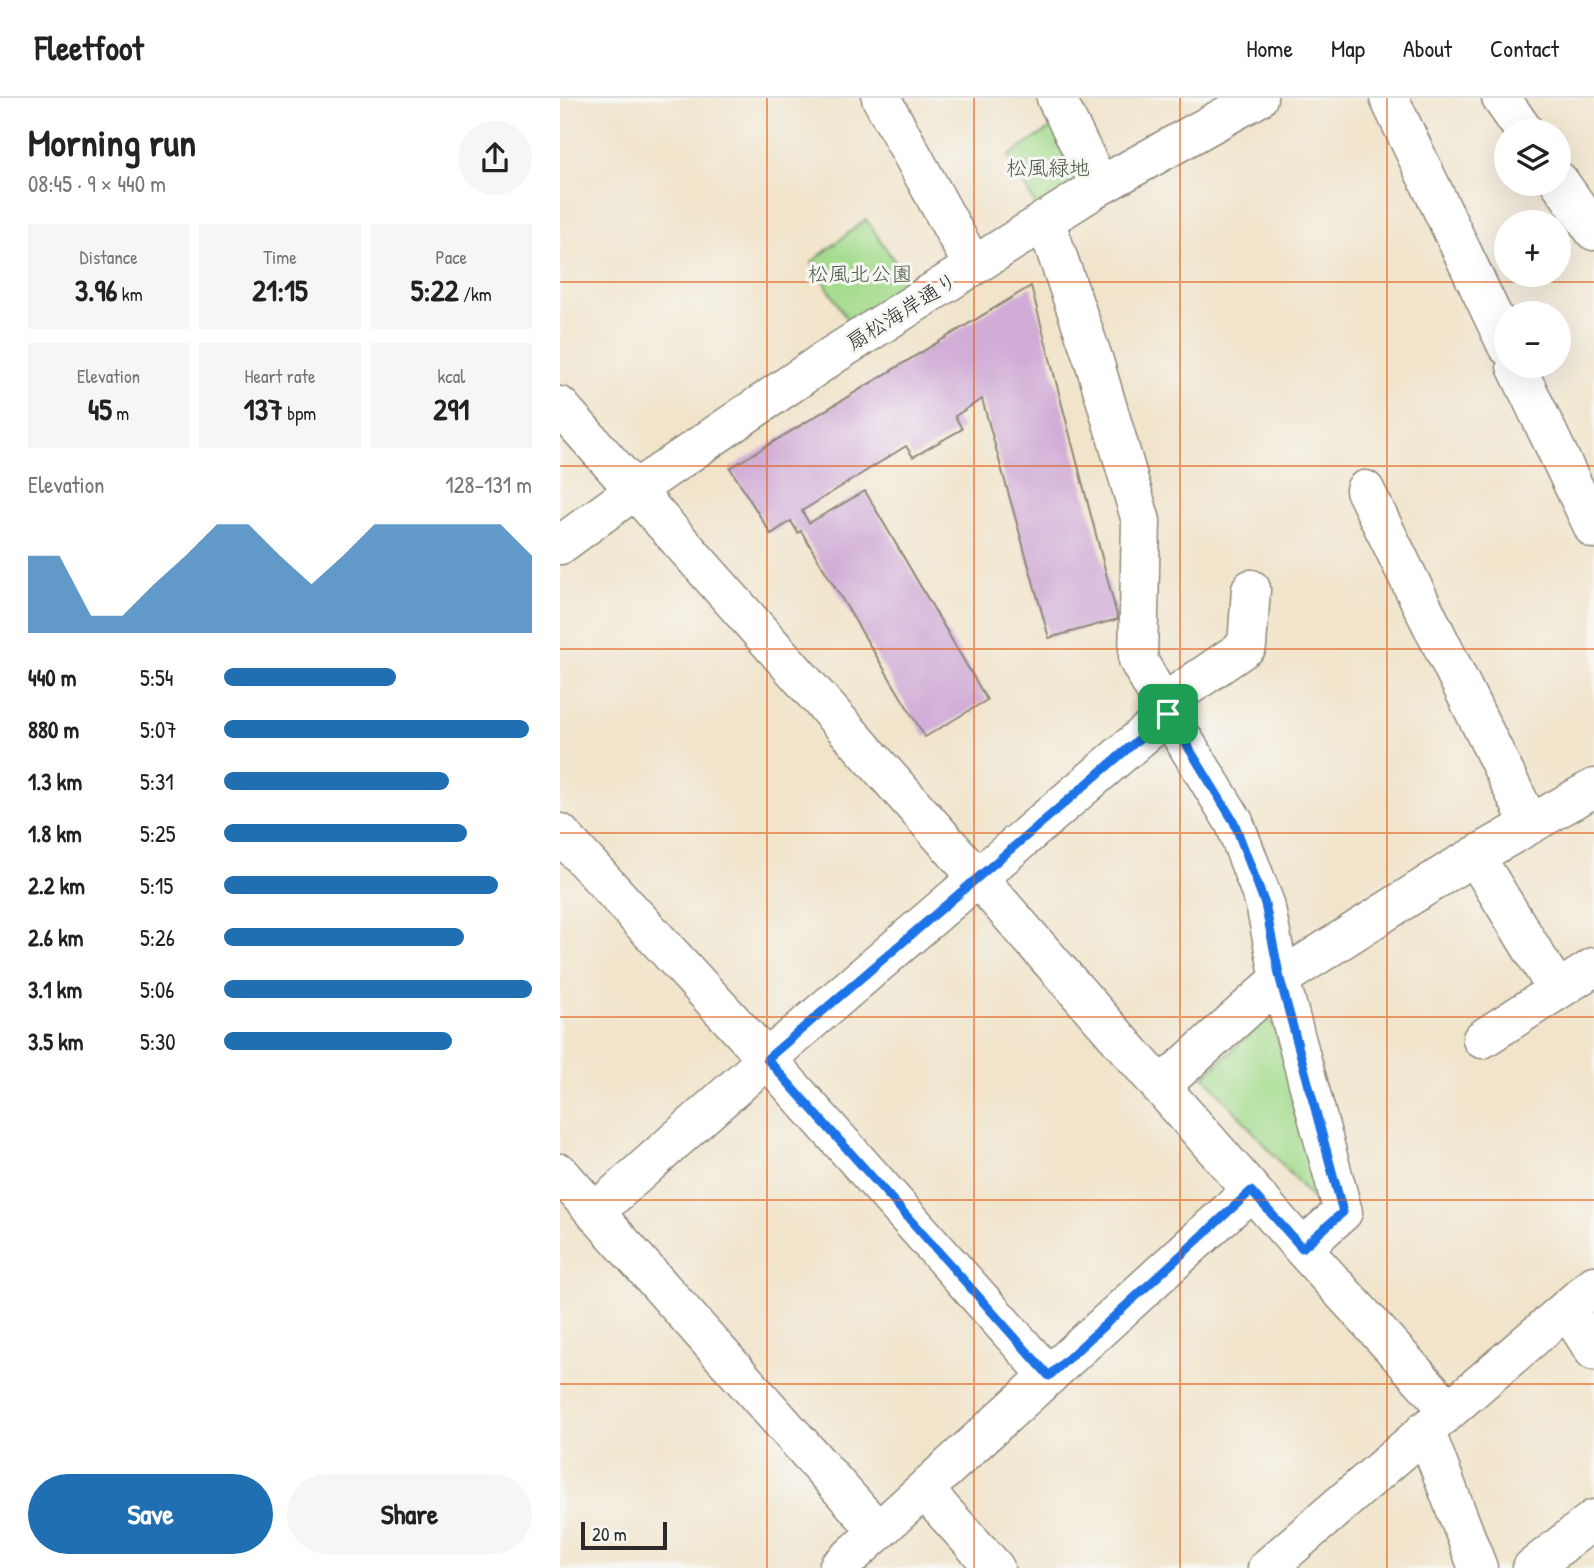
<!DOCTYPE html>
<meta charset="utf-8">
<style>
:root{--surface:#fff;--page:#f6f6f6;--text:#222;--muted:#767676;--line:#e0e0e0;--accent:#1f6fb2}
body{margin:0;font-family:"Patrick Hand","Klee One",sans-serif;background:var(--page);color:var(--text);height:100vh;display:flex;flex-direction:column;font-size:26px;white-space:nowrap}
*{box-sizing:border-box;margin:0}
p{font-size:23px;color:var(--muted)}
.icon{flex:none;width:38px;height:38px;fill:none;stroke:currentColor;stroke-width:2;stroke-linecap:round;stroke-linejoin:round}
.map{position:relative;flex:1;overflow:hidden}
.details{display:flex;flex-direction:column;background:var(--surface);width:560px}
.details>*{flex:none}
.tools{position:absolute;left:934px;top:21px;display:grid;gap:14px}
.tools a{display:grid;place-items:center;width:77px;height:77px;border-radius:50%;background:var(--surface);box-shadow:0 7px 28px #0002;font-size:35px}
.scale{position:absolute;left:21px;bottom:18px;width:86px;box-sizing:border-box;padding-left:7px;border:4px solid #2b2b2b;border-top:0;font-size:19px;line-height:24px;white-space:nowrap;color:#2b2b2b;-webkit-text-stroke:5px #f6f6f2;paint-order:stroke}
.pin{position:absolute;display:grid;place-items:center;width:60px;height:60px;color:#fff;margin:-30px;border-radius:14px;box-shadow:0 4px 10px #0006}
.round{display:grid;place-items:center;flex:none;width:74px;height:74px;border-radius:37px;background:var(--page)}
.headline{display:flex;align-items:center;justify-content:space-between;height:119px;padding:0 28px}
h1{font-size:38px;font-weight:700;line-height:52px}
.figures{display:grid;grid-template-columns:repeat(3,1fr);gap:10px;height:119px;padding:7px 28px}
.figures div{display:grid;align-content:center;border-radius:0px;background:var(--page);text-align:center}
.figures b{font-size:30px;font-weight:700}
.figures small{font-size:19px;font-weight:400}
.figures p{font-size:19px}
.chart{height:196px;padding:14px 28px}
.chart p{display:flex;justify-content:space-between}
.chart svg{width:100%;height:126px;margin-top:7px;fill:var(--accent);opacity:.7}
.button{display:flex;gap:14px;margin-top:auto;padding:14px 28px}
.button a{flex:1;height:80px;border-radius:42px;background:var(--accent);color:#fff;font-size:28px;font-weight:700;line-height:80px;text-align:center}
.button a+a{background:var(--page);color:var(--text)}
ul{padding:0 28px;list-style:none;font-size:23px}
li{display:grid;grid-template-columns:112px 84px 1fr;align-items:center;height:52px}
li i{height:18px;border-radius:9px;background:var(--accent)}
header{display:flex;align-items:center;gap:42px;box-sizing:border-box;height:98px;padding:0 35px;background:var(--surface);border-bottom:2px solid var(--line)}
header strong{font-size:33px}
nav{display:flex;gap:38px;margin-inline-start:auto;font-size:24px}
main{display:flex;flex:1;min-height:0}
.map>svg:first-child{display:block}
</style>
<header>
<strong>Fleetfoot</strong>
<nav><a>Home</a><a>Map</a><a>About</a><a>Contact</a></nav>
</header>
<main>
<section class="details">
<div class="headline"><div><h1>Morning run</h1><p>08:45 · 9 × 440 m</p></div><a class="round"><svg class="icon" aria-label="share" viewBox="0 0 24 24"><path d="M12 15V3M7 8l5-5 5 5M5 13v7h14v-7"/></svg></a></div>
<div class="figures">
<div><p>Distance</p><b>3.96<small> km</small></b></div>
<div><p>Time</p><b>21:15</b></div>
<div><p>Pace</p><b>5:22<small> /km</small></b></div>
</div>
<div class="figures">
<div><p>Elevation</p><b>45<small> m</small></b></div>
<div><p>Heart rate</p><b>137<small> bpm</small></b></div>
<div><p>kcal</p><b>291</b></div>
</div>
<div class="chart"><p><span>Elevation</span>128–131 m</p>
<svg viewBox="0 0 160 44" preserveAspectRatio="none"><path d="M0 44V17L10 17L20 38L30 38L40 27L50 17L60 6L70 6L80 17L90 27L100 17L110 6L120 6L130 6L140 6L150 6L160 17V44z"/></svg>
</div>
<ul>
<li><b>440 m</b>5:54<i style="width:56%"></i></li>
<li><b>880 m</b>5:07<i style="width:99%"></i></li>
<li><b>1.3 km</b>5:31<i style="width:73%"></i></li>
<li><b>1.8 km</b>5:25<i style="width:79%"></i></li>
<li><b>2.2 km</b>5:15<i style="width:89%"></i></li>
<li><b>2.6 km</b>5:26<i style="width:78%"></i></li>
<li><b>3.1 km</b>5:06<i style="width:100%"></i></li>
<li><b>3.5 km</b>5:30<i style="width:74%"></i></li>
</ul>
<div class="button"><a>Save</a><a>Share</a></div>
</section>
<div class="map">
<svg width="1034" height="1470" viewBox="0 0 1034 1470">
<rect width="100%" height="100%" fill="#f6f6f2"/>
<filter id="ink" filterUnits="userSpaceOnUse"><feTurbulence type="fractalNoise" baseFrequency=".0143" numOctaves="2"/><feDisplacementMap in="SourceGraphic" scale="14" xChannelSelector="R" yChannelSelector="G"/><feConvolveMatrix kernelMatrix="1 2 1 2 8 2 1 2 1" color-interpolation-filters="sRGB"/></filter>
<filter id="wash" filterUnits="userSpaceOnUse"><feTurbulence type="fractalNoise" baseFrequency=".00686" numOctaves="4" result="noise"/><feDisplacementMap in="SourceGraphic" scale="28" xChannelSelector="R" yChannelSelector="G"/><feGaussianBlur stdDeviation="1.57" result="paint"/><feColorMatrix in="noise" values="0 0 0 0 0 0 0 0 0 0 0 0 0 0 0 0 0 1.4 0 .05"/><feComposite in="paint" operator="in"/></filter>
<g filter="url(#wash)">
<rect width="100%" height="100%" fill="#f1e4cb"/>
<path fill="#a5dc8e" stroke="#68845c" stroke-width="2" d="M497,26L527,80L478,112L449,58Z
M306,121L354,192L291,228L252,164Z
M705,923L713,925L765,1102L757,1106L644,978Z"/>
<g id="blocks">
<path fill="#d1acd7" d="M471,188L558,521L489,540L422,301L395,318L402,331L353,359L346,348L242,413L249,425L305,393L427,602L365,639L241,433L238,435L231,423L211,436L170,370Z"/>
</g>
</g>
<g filter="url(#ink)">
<use href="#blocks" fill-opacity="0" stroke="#8e887b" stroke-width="2"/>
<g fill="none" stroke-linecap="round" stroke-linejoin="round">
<g stroke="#8e887b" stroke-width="41">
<path id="minor" d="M321,0L413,168
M496,0L540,88
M829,0L947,248
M941,0L964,33
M999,83L1034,133
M485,122L534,263L581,423L578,562L608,616L674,724L705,806L720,881L783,1114L742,1150
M956,268L1034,431
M0,308L418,780L742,1150L889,1312
M805,392L970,726
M0,447L75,392L273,257L540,88L698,0
M604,605L687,548L691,491
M0,735L207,961L489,1278
M915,758L997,892
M922,941L1034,869
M600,989L720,881L891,772L1034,690
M0,1075L318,1433
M35,1114L207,961L608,616
M1007,1211L1034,1253
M865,1332L918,1470
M364,1392L435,1470
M278,1470L691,1093
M707,1470L1034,1187
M972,1470L1034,1421"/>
</g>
<use href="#minor" stroke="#fff" stroke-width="38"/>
</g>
</g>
<g fill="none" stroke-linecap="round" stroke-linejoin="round" filter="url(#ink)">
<g stroke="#fff" stroke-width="14">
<path id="route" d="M608,616L674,724L705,806L720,881L783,1114L742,1150L691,1093L489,1278L207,961Z"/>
</g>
<use href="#route" stroke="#1a73e8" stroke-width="9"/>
</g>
<path fill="none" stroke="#df570e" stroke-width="2" stroke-opacity="0.55" d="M207,0V1470M414,0V1470M620,0V1470M827,0V1470M0,184H1034M0,368H1034M0,551H1034M0,735H1034M0,919H1034M0,1102H1034M0,1286H1034"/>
<g text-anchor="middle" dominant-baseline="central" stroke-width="6" stroke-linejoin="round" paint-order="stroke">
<g font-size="21" fill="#4a5744" stroke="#f6f6f2">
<text x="488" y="69">松風緑地</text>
<text x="300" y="175">松風北公園</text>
</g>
<g font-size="21" fill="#2b2b2b" stroke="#f6f6f2">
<text transform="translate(342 213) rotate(-32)">扇松海岸通り</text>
</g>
</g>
</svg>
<div class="tools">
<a><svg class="icon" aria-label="layers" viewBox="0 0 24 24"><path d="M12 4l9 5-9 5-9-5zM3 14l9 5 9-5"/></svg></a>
<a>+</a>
<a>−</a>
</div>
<div class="scale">20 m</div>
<div class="pin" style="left:608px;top:616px;background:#1e9e55"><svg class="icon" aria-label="arrive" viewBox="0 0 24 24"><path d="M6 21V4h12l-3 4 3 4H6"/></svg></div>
</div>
</main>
